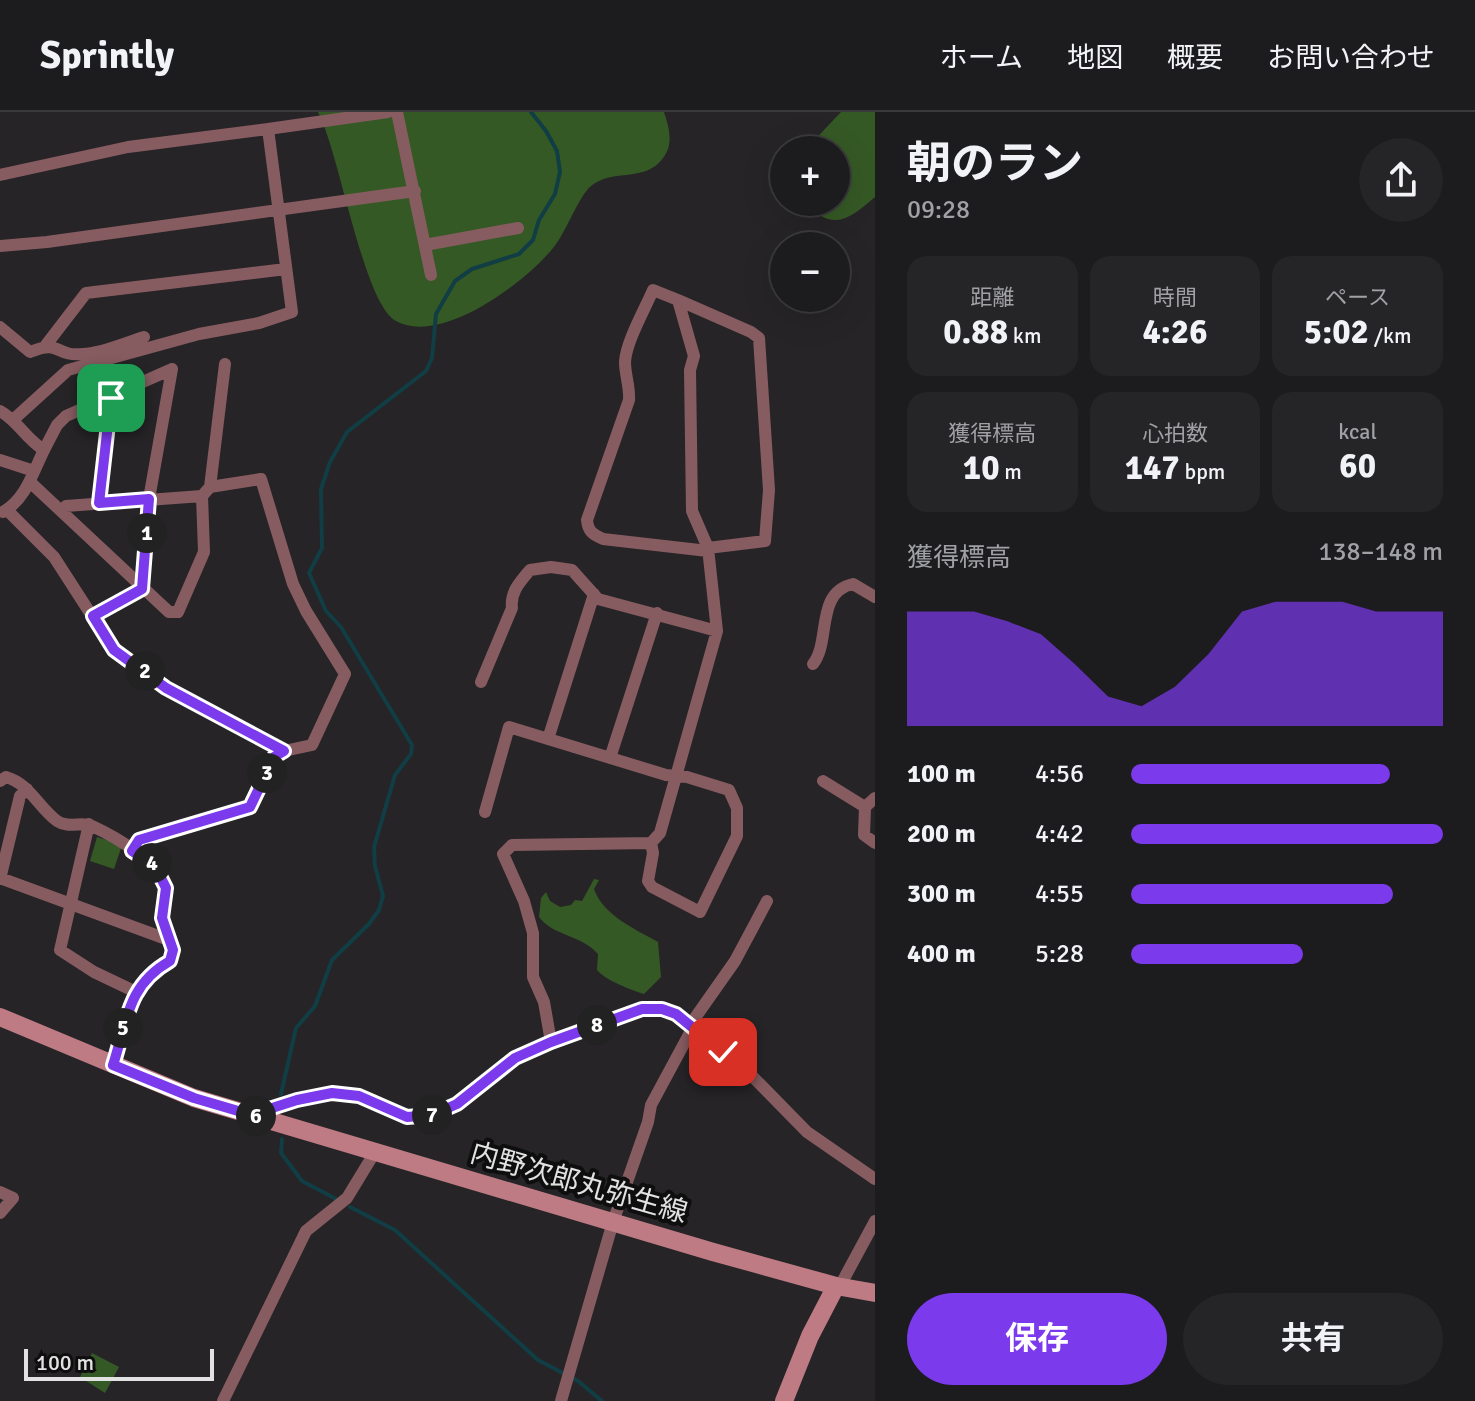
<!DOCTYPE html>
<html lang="ja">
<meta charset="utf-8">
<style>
:root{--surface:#1c1b1d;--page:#252426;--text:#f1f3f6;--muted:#a0a1a4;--line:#3a393b;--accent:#7c3aed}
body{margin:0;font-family:Signika,"Noto Sans JP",sans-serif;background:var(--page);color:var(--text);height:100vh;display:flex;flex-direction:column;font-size:30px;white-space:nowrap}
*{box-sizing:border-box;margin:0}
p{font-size:26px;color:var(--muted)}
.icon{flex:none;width:44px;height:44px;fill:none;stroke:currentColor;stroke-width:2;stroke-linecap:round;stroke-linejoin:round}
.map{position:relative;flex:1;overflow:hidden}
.sheet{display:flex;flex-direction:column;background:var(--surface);width:600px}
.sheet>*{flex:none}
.fabs{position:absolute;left:770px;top:24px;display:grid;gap:16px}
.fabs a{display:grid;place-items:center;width:80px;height:80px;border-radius:50%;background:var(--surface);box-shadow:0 8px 32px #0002,0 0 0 2px var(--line);font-size:40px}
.scale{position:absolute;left:24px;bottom:20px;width:190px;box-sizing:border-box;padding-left:8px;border:4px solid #e3e2e3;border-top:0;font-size:22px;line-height:28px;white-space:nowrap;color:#e3e2e3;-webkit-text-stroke:6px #0f0e0f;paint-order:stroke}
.pin{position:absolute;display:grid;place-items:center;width:68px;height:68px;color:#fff;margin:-34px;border-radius:16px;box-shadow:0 4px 12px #0006}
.km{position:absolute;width:40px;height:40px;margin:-20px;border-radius:50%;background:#222;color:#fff;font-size:22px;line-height:40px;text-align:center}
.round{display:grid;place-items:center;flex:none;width:84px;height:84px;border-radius:42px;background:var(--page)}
.overview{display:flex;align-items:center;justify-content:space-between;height:136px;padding:0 32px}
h1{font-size:44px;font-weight:700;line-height:60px}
.figures{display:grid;grid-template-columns:repeat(3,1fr);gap:12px;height:136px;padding:8px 32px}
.figures div{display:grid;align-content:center;border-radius:20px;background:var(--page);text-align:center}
.figures b{font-size:34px;font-weight:700}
.figures small{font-size:22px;font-weight:400}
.figures p{font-size:22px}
.chart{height:224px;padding:16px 32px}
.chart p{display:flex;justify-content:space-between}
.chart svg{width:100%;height:144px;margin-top:8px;fill:var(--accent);opacity:.7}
.cta{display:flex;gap:16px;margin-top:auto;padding:16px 32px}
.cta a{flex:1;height:92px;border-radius:48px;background:var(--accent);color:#fff;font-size:32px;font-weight:700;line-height:92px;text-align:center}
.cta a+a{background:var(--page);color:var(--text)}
ul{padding:0 32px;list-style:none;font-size:26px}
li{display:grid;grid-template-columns:128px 96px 1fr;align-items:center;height:60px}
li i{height:20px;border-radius:10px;background:var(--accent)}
header{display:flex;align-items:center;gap:48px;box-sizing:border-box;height:112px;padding:0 40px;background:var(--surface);border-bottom:2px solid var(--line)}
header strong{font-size:38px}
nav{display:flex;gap:44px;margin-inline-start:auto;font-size:28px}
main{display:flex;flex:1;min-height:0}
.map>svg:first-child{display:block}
</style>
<header>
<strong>Sprintly</strong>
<nav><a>ホーム</a><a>地図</a><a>概要</a><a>お問い合わせ</a></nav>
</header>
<main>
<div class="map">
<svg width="875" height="1289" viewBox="0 0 875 1289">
<rect width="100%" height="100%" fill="#262427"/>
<path fill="#355925" d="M318,0H664C669,15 674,32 663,46C645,71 613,56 591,74C578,85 566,121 553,136C526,170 441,234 396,209C363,191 340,42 318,0Z
M841,0H875V85C851,106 831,122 807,90H836V38H805Z
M97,725L122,733L114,757L90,749Z
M594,767L599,768L594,777C603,803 635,817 658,830L661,865L644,882C631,878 605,868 597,858L598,842C582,823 553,824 539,805L541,786L546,780L550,789L560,795L571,793L575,788L582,789Z
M92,1241L119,1255L105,1281L80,1265Z"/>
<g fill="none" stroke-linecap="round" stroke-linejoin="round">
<path stroke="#103e44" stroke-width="4" d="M281,982L296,916L315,894L332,848L369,812L379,798L383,784L375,754L374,735L395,663L411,642L412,633L341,515L326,499L309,461L322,436L321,377L330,350L347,320L426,259L432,246L436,202L455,169L472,157L519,142L533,128L539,108L555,82L560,60L557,39L546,19L531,0
M282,1027L281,1041L302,1069L336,1087
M350,1095L395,1118L538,1248L578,1269L602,1289"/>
<path stroke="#875c61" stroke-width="12" d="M397,0L431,163
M268,17L388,0
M0,63L128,35L268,17L292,200L259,211L199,222L68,258L14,307
M425,133L518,116
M0,134L47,130L415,79
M678,188L751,220L759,226L769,378L765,429L708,436L692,399L690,258L694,244Z
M678,188L653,178C645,197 626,230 625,250C625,263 630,275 629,288L587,408C588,420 593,422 603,427L708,439
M0,215L30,240C62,227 54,245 83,242C103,241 124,231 144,225
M46,233L86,181L286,157
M0,299C18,309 26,327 44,338C33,360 26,387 3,400
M44,338L57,313L66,304L172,257
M0,348L34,359
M30,370L169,500H178L204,440L202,384
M210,375L225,252
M99,391L111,286
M7,398L54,445L114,538L166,576L284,639
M62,398L66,394L202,384L210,375L261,367L293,472L306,499L345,562L312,633L284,639L274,645L250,695L139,728L132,739
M142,477L149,387L172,257
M93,504L142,477
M813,552C831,530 815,480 853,472L875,485
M481,570L512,496C510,480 520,470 530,458L551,455L572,458L598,487L717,519
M548,627L594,482
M610,646L657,501
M0,669L6,665C30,672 38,695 57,709C69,717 81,709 92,714C114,724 163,752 166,777C167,787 161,797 163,808C165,823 173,833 170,849C127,873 127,910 113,953
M823,669L865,695
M875,686L865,695L864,723L875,731
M485,700L509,615L666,663L687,665L729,678L737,696V724L700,800L652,775L648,769L653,741L651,731
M89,712L60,838L94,860L136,880
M0,766L169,828
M0,767L20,684L27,677
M690,913L735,849L767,789
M551,930L544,890L533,865V821L524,789L503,742L512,733L651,731L660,721L717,519L708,436
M265,1007L269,997L297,988L332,981L359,984L407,1005L432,1003L457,992L515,946L551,930L642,897H662L676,902L752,964L807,1020L875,1067
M0,1080L13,1086L0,1101
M840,1174L875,1109
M223,1289L306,1119L347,1086L375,1040
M561,1289L613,1110L648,1010L651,993L693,915"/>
<path stroke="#be7b83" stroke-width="18" d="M0,905L194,986L713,1140L836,1174L875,1181
M784,1289L810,1224L836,1174"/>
</g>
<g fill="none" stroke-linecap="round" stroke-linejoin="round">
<g stroke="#fff" stroke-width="16">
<path id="route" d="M111,286L99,391L149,387L142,477L93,504L114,538L166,576L284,639L274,645L250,695L139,728L132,739L155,754L166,776L162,806L173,838L170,849C127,873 127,910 113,953L194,986L265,1007L269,997L297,988L332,981L359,984L407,1005L432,1003L457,992L515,946L551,930L642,897H662L676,902L723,940"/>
</g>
<use href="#route" stroke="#7c3aed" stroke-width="10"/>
</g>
<g text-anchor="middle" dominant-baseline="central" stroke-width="8" stroke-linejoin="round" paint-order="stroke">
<g font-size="28" fill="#e3e2e3" stroke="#0f0e0f">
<text transform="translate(579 1071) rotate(16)">内野次郎丸弥生線</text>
</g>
</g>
</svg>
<div class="fabs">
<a>+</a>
<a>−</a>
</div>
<div class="scale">100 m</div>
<div class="pin" style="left:111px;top:286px;background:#1e9e55"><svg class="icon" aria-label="arrive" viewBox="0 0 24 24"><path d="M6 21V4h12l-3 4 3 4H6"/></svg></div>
<div class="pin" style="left:723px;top:940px;background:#d93025"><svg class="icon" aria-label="check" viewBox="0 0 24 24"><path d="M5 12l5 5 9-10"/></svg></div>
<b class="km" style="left:147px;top:421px">1</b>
<b class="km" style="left:145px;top:559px">2</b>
<b class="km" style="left:267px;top:661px">3</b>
<b class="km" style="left:152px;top:751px">4</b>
<b class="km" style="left:123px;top:916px">5</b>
<b class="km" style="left:256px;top:1004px">6</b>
<b class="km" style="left:432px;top:1003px">7</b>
<b class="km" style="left:597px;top:913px">8</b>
</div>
<section class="sheet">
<div class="overview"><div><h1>朝のラン</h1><p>09:28</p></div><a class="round"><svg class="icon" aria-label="share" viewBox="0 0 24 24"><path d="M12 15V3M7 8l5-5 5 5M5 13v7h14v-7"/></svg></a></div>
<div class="figures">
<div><p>距離</p><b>0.88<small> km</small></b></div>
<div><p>時間</p><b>4:26</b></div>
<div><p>ペース</p><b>5:02<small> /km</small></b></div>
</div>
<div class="figures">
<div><p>獲得標高</p><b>10<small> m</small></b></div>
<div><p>心拍数</p><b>147<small> bpm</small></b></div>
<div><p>kcal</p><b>60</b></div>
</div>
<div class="chart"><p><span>獲得標高</span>138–148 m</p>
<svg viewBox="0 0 160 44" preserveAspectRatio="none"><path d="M0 44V9L10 9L20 9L30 12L40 16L50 25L60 35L70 38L80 32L90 22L100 9L110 6L120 6L130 6L140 9L150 9L160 9V44z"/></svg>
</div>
<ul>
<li><b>100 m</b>4:56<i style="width:83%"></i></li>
<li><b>200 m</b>4:42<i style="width:100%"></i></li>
<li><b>300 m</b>4:55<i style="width:84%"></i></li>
<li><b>400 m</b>5:28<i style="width:55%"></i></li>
</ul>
<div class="cta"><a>保存</a><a>共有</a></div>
</section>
</main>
